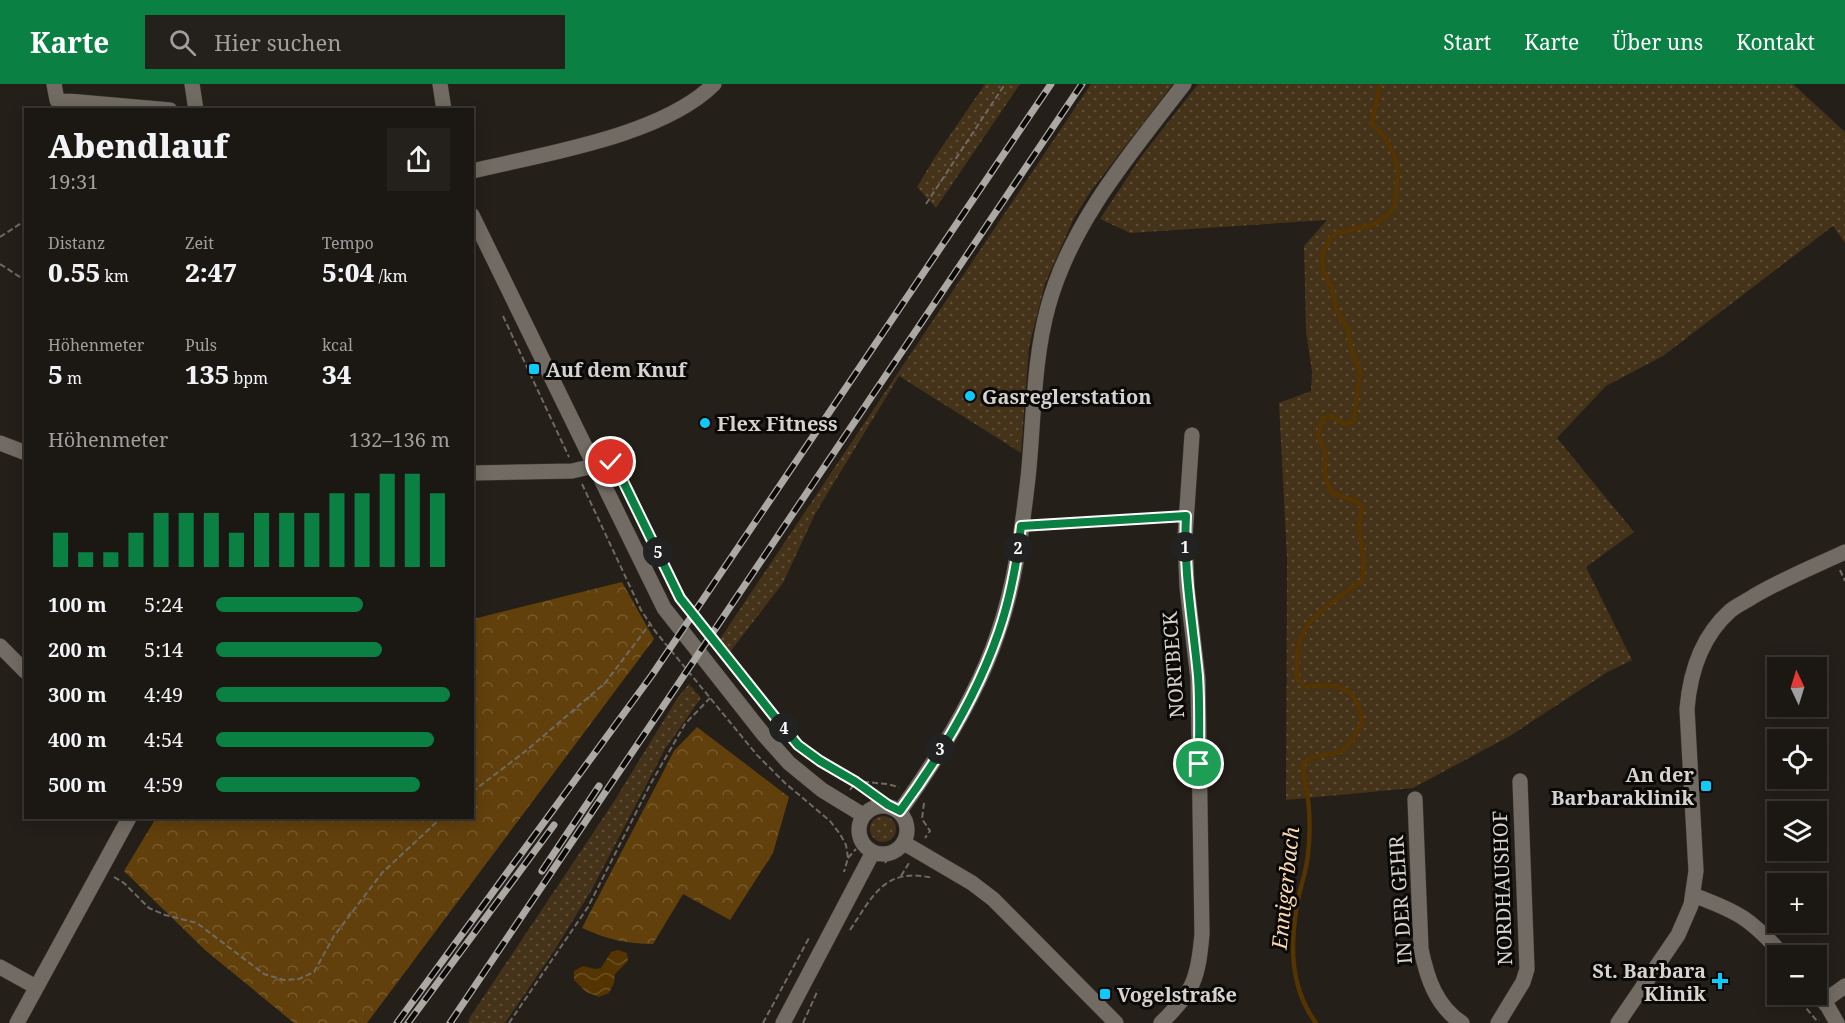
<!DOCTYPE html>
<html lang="de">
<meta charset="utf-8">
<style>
:root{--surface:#1b1712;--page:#24201b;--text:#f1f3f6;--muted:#a09f9f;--line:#393632;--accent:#0b8043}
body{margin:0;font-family:"Noto Serif",serif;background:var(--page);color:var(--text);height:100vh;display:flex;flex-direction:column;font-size:22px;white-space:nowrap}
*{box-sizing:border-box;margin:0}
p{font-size:20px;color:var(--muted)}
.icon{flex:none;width:33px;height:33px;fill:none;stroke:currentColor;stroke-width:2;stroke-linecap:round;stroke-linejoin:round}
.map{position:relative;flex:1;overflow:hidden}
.drawer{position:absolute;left:24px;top:24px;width:450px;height:711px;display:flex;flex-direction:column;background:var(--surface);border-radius:0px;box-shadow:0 3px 15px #0003,0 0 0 2px var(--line)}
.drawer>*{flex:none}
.needle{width:39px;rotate:356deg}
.buttons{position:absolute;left:1767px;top:573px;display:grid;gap:12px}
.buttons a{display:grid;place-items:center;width:60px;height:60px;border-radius:0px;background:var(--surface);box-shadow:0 3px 15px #0003,0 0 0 2px var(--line);font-size:30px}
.pin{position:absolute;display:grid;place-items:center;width:51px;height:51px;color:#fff;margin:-26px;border:3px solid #fff;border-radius:50%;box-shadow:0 2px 6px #0007}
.km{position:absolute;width:30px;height:30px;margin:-15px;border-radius:50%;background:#222;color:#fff;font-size:16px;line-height:30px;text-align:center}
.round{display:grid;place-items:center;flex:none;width:63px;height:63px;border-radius:0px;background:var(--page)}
.headline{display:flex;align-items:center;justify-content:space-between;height:102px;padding:0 24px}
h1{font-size:33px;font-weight:800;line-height:45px}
.figures{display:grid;grid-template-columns:repeat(3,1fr);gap:9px;height:102px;padding:6px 24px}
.figures div{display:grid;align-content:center}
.figures b{font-size:26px;font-weight:800}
.figures small{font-size:16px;font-weight:400}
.figures p{font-size:16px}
.chart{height:168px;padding:12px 24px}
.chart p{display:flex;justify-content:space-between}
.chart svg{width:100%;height:108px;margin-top:6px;stroke:var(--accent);stroke-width:6}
ul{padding:0 24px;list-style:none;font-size:20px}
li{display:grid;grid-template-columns:96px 72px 1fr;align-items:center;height:45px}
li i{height:15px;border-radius:8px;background:var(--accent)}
header{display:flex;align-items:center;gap:36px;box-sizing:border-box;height:84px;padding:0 30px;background:var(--accent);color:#fff}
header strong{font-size:28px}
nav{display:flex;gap:33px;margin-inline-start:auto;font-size:21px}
.search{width:420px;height:54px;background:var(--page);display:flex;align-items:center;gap:15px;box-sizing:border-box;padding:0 21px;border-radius:0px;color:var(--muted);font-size:22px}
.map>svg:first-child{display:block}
</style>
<header>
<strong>Karte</strong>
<div class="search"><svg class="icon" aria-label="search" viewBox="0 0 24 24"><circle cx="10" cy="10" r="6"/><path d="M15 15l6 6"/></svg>Hier suchen</div>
<nav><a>Start</a><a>Karte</a><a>Über uns</a><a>Kontakt</a></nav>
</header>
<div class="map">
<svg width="1845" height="939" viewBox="0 0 1845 939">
<defs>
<pattern id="grass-dots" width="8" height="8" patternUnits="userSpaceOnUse" patternTransform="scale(1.5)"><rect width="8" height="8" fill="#443219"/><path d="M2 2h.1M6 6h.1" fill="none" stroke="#5e4f39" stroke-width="1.8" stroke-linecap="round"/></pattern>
<pattern id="forest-crowns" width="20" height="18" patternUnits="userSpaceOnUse" patternTransform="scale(1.5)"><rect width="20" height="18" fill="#61400c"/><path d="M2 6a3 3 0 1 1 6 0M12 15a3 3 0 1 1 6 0" fill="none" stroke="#775b2e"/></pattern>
<pattern id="water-waves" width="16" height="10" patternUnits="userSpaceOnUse" patternTransform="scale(1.5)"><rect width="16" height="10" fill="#543400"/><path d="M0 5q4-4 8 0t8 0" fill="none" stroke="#6c5024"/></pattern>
</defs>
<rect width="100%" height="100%" fill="#241f18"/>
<path fill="url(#grass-dots)" d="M985,0H1020L936,124L917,103L935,73Z
M1091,0H1173L1091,107L1074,134L1045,200L1029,263L1021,369L899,292L815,430L783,499L730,568L720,555Z
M1198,0H1793L1845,48V159L1833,142L1663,272L1606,302L1557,354L1634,448L1586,483L1632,576L1606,589L1510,652L1413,704L1286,716L1287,474L1279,319L1311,307L1312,288L1306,247L1304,162L1327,136L1130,149L1100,135L1140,74Z
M689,600L701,614L665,665L591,807L554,867L505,939H469L468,936L613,719L678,613Z
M870 745a13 13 0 1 1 26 0a13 13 0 1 1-26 0Z"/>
<path fill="url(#forest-crowns)" d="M622,498L654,555L367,939H294L205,866L124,787L156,734H472L473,535Z
M697,643L789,713L773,769L730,836L683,810L653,860C627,860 606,855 582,844L674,667Z"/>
<path fill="url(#water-waves)" d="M618,866L627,869L628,877L615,890L614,899L609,909L599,913L586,908L574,896V887L583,882L595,885L601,884L611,868Z"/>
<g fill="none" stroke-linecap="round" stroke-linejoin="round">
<path stroke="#543400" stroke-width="4.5" d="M1316,939C1288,901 1290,855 1299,811C1302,798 1307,784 1308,770C1310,753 1310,732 1308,715C1307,701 1302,694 1303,679C1319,666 1332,675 1345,664C1352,658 1357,647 1362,639C1357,600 1339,599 1305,603L1297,595C1297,579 1296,558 1306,543C1316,529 1347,507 1362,497L1364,477L1359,442L1362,422L1356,417L1332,409L1325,393V368L1318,352L1323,334L1330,332L1345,340L1354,337L1360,286L1351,265L1348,245L1336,225L1332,203L1323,188L1322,170L1330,155L1337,149L1373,141L1389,130L1395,120L1398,88L1394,71L1385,53L1374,42L1372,37L1380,0"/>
<g stroke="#3d3934" stroke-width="10">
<path id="lane" d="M1021,443L1186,432"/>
</g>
<g stroke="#3d3934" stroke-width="16">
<path id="street" d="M54,0L57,16L170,26
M192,0L196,26
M440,0L444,26
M472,87C543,70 662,52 714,0
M472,131L664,524L764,651L789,679L822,706L863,731
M0,359L26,369
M472,389L572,387L594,382
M0,562L26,588
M1415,715L1421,865C1427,894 1436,922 1462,939
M1693,811C1739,828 1751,835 1784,872
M0,883L36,903
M1816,908L1828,923L1837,939
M1824,917L1845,902
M17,939L129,734
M1161,939C1194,907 1198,895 1202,850L1198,595L1187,503L1185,453L1192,351
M1498,939L1523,898L1527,885L1520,697
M1618,939L1678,851L1691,821L1696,787L1687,625C1690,589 1702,552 1730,527C1737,521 1747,517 1754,512C1783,495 1815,482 1845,468"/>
</g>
<g stroke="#3d3934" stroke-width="16">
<path id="secondary" d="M859 746a24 24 0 1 1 48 0a24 24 0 1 1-48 0Z
M900,727C938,674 977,612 998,549C1015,500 1022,446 1028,394C1034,337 1033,278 1048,223C1071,138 1131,69 1184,0
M904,759L972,799L993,815L1116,939
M783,939L873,768"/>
</g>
<path stroke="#6f6a64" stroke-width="2" stroke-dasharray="6 3" stroke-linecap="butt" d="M926,120L1005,0
M0,153L26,136
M0,180L26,197
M503,232L569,373
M607,371L620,391L680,514L774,632L799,661L820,677L856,697L887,721
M582,400L641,526L655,547L757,671L785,699L830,737L840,750L846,761L848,774L844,788
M1840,486L1845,497
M850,706L856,697L887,700L899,703
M472,708L527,666L605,599L650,540
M924,719L922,735L930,747L925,754
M848,774L856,765
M885,779L892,769
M901,792L909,779
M114,793L124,799L149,824L165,831L197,839L264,890L284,896L299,895L314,888L334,852L382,789L441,734
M850,846C874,810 885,783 933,794
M1792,916L1801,918L1817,937L1819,936
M509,939L588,823L651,699L685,640L710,614
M763,939L809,854
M803,939L818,906"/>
<use href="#lane" stroke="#716b63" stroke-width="8"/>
<use href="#street" stroke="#716b63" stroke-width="15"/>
<use href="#secondary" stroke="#716b63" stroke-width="15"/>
<g stroke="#aca8a3" stroke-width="7">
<path id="rail" d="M542,787L599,702
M397,939L652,591L1051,0
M408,939L554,741
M450,939L1082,0"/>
</g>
<use href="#rail" stroke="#0b0907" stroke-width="4.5" stroke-dasharray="14" stroke-linecap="butt"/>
</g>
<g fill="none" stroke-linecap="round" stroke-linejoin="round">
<g stroke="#fff" stroke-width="12">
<path id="route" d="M611,378L620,391L680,514L774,632L798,661L820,677L856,698L888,721L900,727C939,674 976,613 998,550C1010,516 1017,478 1021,442L1186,432C1183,486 1193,539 1198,592C1200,621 1199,651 1199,680"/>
</g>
<use href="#route" stroke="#0b8043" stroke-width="8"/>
</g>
<g fill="#0dcafa" stroke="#0b0907" stroke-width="2">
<rect x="528" y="279" width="12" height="12" rx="3"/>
<circle cx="970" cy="312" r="6"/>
<circle cx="705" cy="339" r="6"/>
<rect x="1700" y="696" width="12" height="12" rx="3"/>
<path d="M1717 888h6v6h6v6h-6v6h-6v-6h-6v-6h6z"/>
<rect x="1099" y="904" width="12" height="12" rx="3"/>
</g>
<g text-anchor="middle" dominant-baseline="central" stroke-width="6" stroke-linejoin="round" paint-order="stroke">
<g font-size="20" font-weight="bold" fill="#d6d3ce" stroke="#0b0907" text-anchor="start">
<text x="546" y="285">Auf dem Knuf</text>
<text x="982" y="312">Gasreglerstation</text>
<text x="717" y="339">Flex Fitness</text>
<text x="1694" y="690" text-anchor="end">An der<tspan x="1694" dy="23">Barbaraklinik</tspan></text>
<text x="1706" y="886" text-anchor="end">St. Barbara<tspan x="1706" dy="23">Klinik</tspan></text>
<text x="1117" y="910">Vogelstraße</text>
</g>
<g font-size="20" fill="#d6d3ce" stroke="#0b0907">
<text transform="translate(1173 581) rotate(-94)">NORTBECK</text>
<text transform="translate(1502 804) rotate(-92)">NORDHAUSHOF</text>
<text transform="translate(1400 816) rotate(-94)">IN DER GEHR</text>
</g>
<g font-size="21" font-style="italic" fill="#fad9b0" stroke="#0b0907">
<text transform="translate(1285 804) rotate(-84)">Ennigerbach</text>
</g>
</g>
</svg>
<div class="buttons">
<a><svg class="needle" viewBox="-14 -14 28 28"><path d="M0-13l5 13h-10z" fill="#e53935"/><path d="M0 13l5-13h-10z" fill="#a09f9f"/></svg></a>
<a><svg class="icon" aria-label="locate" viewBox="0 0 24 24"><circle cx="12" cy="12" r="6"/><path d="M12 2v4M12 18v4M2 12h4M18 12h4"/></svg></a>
<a><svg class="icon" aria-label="layers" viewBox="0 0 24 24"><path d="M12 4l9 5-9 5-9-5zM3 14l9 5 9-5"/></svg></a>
<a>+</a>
<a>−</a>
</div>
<div class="pin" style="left:1199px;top:680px;background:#1e9e55"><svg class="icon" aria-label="arrive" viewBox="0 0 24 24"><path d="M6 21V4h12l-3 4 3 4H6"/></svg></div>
<div class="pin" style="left:611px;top:378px;background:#d93025"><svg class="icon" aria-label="check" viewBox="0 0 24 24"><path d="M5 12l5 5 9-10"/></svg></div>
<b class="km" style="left:1185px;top:463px">1</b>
<b class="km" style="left:1018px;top:464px">2</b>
<b class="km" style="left:940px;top:665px">3</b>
<b class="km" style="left:784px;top:644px">4</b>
<b class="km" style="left:658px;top:468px">5</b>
<section class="drawer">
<div class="headline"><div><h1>Abendlauf</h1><p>19:31</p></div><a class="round"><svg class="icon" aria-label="share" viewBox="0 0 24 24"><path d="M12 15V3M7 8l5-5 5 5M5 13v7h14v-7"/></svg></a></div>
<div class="figures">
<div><p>Distanz</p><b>0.55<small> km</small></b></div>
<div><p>Zeit</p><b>2:47</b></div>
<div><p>Tempo</p><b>5:04<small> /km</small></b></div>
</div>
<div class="figures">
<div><p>Höhenmeter</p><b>5<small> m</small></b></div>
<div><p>Puls</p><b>135<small> bpm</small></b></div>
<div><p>kcal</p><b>34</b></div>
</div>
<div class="chart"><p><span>Höhenmeter</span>132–136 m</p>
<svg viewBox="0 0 160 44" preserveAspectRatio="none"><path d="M5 44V30M15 44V38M25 44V38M35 44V30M45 44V22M55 44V22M65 44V22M75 44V30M85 44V22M95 44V22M105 44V22M115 44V14M125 44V14M135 44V6M145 44V6M155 44V14"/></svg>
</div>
<ul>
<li><b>100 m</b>5:24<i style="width:63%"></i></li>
<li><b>200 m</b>5:14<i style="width:71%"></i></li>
<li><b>300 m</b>4:49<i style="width:100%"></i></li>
<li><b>400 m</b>4:54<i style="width:93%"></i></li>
<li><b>500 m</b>4:59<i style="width:87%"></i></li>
</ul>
</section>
</div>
